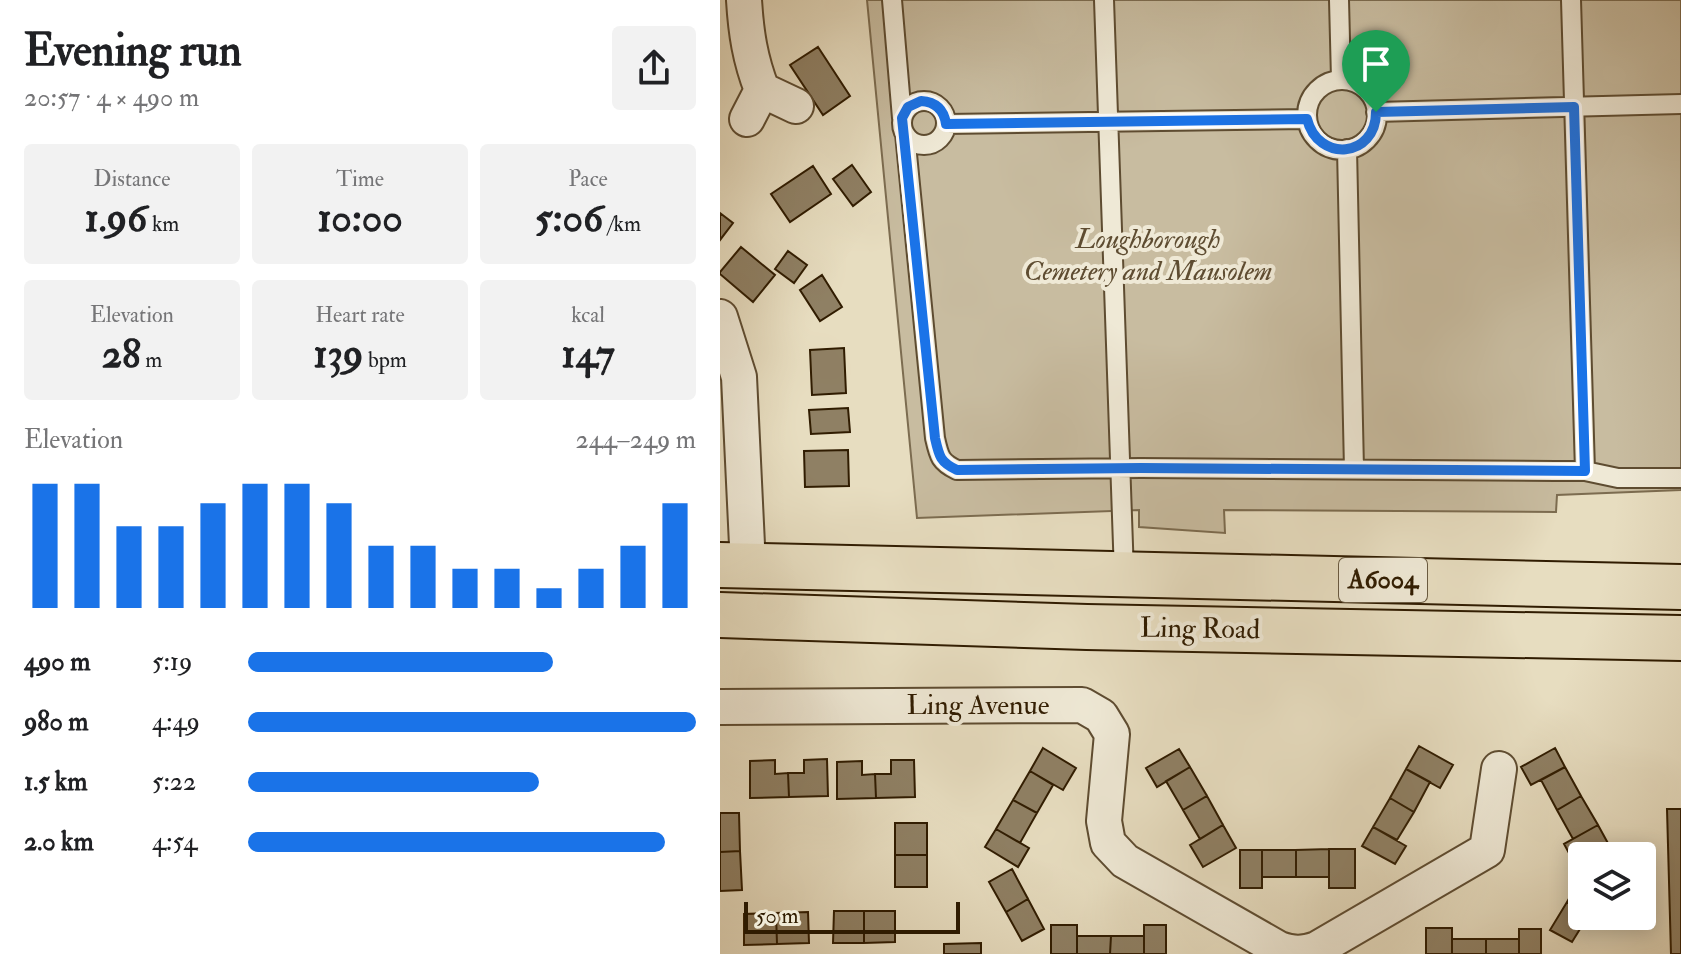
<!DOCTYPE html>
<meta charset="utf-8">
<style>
:root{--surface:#fff;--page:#f2f2f2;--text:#202124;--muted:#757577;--accent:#1a73e8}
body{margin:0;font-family:"IM FELL Double Pica",serif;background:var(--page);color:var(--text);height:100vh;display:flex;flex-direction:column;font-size:30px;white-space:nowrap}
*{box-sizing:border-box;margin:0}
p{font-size:26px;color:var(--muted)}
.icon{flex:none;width:44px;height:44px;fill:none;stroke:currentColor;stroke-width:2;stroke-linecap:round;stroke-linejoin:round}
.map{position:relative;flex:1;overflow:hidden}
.panel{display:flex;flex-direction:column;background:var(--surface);width:720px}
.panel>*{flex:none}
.tools{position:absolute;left:848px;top:842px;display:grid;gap:16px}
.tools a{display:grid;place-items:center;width:88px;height:88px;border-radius:8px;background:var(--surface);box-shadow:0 4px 20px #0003;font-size:40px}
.scale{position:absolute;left:24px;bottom:20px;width:216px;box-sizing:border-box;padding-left:8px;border:4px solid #301c01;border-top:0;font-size:22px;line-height:28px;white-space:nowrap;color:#301c01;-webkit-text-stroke:6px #efe9d6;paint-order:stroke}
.pin{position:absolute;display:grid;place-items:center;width:68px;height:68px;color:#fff;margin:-82px -34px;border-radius:50% 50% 50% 0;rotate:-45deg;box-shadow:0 0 8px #0007}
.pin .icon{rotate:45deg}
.round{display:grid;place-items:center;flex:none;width:84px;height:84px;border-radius:8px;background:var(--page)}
.headline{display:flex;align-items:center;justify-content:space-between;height:136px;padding:0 24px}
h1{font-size:44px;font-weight:800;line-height:60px}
.metrics{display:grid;grid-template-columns:repeat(3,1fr);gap:12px;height:136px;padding:8px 24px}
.metrics div{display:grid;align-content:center;border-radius:8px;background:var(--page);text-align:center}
.metrics b{font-size:40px;font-weight:800}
.metrics small{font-size:22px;font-weight:400}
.metrics p{font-size:22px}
.chart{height:224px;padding:16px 24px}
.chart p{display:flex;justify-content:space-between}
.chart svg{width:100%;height:144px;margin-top:8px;stroke:var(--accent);stroke-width:6}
ul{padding:0 24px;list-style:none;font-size:26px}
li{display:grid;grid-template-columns:128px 96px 1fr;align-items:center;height:60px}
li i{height:20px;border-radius:10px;background:var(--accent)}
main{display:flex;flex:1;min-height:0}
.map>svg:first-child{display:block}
</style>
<main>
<section class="panel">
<div class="headline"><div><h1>Evening run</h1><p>20:57 · 4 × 490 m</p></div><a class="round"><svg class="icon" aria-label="share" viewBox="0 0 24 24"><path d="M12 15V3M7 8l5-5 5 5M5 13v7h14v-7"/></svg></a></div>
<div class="metrics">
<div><p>Distance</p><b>1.96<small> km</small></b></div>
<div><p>Time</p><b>10:00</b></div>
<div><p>Pace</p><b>5:06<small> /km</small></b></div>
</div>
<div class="metrics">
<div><p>Elevation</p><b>28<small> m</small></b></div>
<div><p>Heart rate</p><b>139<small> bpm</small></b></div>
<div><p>kcal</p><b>147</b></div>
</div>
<div class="chart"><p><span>Elevation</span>244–249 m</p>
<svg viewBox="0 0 160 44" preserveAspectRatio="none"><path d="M5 44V6M15 44V6M25 44V19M35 44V19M45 44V12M55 44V6M65 44V6M75 44V12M85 44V25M95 44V25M105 44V32M115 44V32M125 44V38M135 44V32M145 44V25M155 44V12"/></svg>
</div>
<ul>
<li><b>490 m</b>5:19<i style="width:68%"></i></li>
<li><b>980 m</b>4:49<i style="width:100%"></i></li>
<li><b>1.5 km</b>5:22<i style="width:65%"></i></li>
<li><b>2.0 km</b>4:54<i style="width:93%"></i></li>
</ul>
</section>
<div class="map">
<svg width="961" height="954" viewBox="0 0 961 954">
<rect width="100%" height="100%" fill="#e7ddc0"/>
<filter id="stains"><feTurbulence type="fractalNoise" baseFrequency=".0025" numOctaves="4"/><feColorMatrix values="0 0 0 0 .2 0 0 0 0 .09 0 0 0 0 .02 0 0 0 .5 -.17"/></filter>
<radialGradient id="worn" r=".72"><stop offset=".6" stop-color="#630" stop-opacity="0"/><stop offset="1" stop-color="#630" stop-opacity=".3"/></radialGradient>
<path fill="#c8bca0" stroke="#7c6c50" stroke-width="2" d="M147,0H961V490L837,495L836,512L504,510L505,533L419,527V510L197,518Z"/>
<path fill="#8f8064" stroke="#301c01" stroke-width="2" d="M98,47L130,96L103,115L70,65Z
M132,165L151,192L133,206L113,179Z
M93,166L111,194L70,222L51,194Z
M0,213L13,223L0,240Z
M21,247L55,275L33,302L0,274V272Z
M68,251L87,265L74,283L55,269Z
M102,275L122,307L100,321L80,290Z
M124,348L126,393L92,395L90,350Z
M128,408L130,432L91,434L89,410Z
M128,450L129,486L85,487L84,451Z
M699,746L733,765L720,788L686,769Z
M323,748L356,768L343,790L310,771Z
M835,748L845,767L811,785L801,767Z
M459,749L470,767L437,787L426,768Z
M107,759L108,796L69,797L68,773H84V760Z
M55,760V774L68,773L69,797L30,798V761Z
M171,760H194L195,797L156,798L155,774H171Z
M142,761V775L155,774L156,798L117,799V762Z
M470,767L487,796L463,810L446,781Z
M845,767L861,796L837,810L821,780Z
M686,769L710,782L694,812L670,798Z
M310,771L333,785L317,813L293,800Z
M487,796L503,825L480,839L463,810Z
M861,796L878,825L853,839L837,810Z
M670,798L694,812L677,840L653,827Z
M293,800L317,813L300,843L276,829Z
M947,809H961V954H951Z
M0,813H19L20,851L0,852Z
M175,823H207V855H175Z
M503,825L516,848L483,867L470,845Z
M878,825L890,847L875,856H862V863L856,866L844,844Z
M653,827L686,846L675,864L642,846Z
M276,829L309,848L298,867L265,847Z
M609,849H635V888H609Z
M609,849V877H576V850Z
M520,850H542V888H520Z
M542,850H576V877H542Z
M20,851L22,890L0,891V852Z
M175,855H207V887H175Z
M292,869L308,899L286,912L269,882Z
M862,875V910L847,902Z
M308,899L324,929L302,941L286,912Z
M847,902L862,910V916H868L852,942L830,930Z
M114,911H144V943H113Z
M144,911H175V942L144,943Z
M88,912L89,943L57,944L56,913Z
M56,913L57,944L24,945V914Z
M331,925H357V954H331Z
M424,925H446V954H424Z
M706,928H732V954H706Z
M799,929H821V954H799Z
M357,936H391L390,954H357Z
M391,936H424V954H390Z
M732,939H766V954H732Z
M766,939H799V954H766Z
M261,943V954H224V944Z"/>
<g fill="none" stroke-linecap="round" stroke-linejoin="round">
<g stroke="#5e4c31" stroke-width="22">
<path id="lane" d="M172,0L182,118
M384,0L404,574
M619,0L621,79
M851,0L865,471
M587 115a35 35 0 1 1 70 0a35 35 0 1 1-70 0Z
M182 123a22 22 0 1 1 44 0a22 22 0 1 1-44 0Z
M656,112L961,104
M226,124L587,119
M185,134L215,438C219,456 220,462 237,470L421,468L835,471H865L898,478H961
M627,149L634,469"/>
</g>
<g stroke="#5e4c31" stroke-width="38">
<path id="street" d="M24,0C26,33 30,59 42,90
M27,119L42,90L76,106
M0,317L19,377L28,566
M0,707L362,705L381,716L392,734L384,821L388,843L405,861L559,949C573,954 583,954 597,949L767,850L779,769"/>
</g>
<g stroke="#301c01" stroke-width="48">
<path id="primary" d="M0,565L961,587
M0,615L367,627L961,638"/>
</g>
<use href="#lane" stroke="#efe9d6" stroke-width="18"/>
<use href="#street" stroke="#efe9d6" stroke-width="34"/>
<use href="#primary" stroke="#e7ddc0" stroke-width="44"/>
</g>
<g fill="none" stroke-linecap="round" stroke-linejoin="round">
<g stroke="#fff" stroke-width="16">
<path id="route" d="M201,101C216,102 224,110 226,124L587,119C598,163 656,158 656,112L854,107L865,471L421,468L237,470C220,462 219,456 215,438L182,118L188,107Z"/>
</g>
<use href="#route" stroke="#1a73e8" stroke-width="10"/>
</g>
<g text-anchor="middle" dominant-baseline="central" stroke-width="8" stroke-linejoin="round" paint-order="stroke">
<rect fill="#efe9d6" stroke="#695a41" stroke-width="2" x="619" y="558" width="88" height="44" rx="6"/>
<g font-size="26" font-weight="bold" fill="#301c01">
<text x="663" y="580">A6004</text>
</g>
<g font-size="28" font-style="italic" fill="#5e4c31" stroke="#efe9d6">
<text x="428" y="239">Loughborough<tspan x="428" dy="32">Cemetery and Mausolem</tspan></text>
</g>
<g font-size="28" fill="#301c01" stroke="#efe9d6">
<text transform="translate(480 629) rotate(1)">Ling Road</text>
<text x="258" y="705">Ling Avenue</text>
</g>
</g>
<rect width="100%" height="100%" filter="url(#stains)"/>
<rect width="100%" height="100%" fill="url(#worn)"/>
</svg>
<div class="tools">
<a><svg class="icon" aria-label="layers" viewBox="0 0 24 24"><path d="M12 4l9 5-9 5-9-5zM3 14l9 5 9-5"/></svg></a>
</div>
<div class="scale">50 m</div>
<div class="pin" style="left:656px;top:112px;background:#1e9e55"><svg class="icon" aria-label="arrive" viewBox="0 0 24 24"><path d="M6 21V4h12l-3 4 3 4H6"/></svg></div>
</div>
</main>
